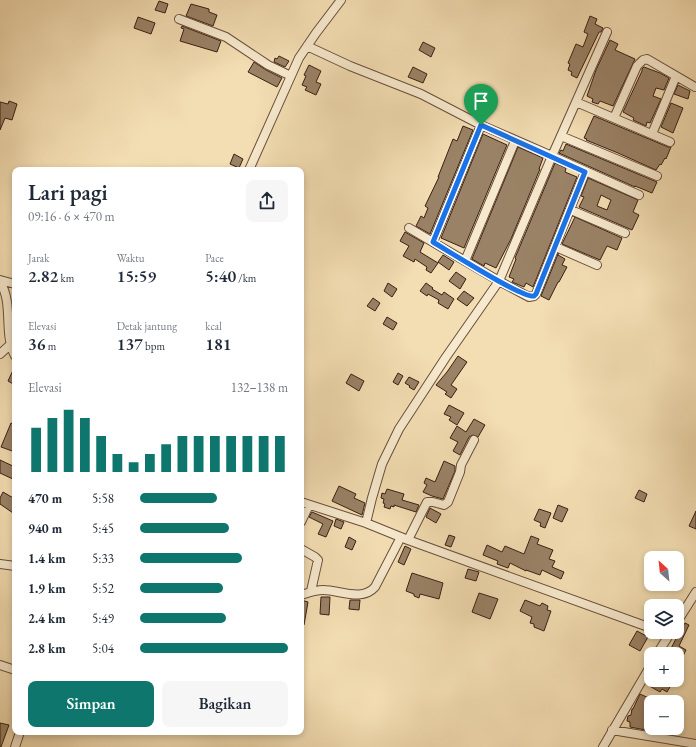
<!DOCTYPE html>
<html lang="id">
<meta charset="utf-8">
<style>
:root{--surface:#fff;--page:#f6f6f7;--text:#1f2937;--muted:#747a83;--accent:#0f766e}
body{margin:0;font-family:"EB Garamond",serif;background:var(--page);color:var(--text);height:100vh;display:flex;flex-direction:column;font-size:15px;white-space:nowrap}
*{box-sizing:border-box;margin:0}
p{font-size:13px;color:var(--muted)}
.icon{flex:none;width:22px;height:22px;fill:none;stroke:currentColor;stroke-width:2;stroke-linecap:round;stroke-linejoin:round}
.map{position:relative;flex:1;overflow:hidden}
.side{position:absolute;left:12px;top:167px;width:292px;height:568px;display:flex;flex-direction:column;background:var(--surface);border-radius:8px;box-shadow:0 2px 6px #0003}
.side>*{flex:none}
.needle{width:26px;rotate:333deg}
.fabs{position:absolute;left:644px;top:551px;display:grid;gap:8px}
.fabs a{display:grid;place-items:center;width:40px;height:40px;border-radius:8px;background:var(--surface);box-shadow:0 2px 6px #0003;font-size:20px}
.pin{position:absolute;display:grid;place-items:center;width:34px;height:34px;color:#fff;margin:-41px -17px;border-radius:50% 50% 50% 0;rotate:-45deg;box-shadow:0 0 4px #0007}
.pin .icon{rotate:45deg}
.round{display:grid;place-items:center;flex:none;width:42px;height:42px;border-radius:8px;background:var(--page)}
.summary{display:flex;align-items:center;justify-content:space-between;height:68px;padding:0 16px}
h1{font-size:22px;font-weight:600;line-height:30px}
.stats{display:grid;grid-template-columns:repeat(3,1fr);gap:6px;height:68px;padding:4px 16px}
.stats div{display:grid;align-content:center}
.stats b{font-size:17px;font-weight:600}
.stats small{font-size:11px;font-weight:400}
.stats p{font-size:11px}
.chart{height:112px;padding:8px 16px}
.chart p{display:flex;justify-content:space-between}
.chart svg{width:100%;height:72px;margin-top:4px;stroke:var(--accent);stroke-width:6}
.button{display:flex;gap:8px;margin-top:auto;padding:8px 16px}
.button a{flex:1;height:46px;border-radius:8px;background:var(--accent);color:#fff;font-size:16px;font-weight:600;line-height:46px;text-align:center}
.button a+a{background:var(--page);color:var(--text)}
ul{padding:0 16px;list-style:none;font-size:13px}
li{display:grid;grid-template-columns:64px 48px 1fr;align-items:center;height:30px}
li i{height:10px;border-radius:5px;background:var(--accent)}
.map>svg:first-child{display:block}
</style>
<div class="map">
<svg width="696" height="747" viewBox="0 0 696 747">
<rect width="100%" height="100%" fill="#f3ddb2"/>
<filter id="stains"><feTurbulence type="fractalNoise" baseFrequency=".005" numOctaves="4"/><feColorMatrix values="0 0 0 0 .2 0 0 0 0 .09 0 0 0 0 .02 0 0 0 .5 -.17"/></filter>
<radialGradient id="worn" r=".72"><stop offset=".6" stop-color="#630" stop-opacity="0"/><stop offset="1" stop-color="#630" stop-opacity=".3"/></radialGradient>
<path fill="#9a8266" stroke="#3a1f14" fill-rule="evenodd" d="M159,1L168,4L165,13L155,10Z
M191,4L209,9V12L217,15L213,26L186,16Z
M590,16L597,19L595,24L603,28L601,32H599L577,78L571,75L572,72L568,70L570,64L568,63L576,44L583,47L588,34L584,32Z
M138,17L155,23L151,34L134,28Z
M182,26L221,41L217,52L180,41L184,29L181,28Z
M610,40L618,44L615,50L635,59L613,106L600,101L598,104L592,102L593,99L587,96L596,70Z
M423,42L435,48L431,57L419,50Z
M279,56L289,61L285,67L274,62L275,58L277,59Z
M254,62L266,70L282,78L277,87L248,72Z
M309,65L321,71L316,82L321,84L316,95L305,90L307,87L302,85L306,76L304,75Z
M413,67L427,74L423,83L408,77Z
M644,67L660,73L669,78L664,90L656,88L653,96L661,99L650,123L647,122L646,126L633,120L634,118L623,112L642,71V69Z
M678,85L690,91L688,99L674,94Z
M9,101L17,104L12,120L5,118L0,130V102L8,104Z
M671,103L683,108L673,133L661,127Z
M594,116L668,147H671L666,159L665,158L661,165L660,164L656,170L618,153L586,140L587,139L584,138Z
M463,126L473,130L430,234L416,226L421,216L424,218L428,208L425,206L439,177H438L453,139L457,141Z
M483,134L507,145L464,248L441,238Z
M566,144L657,182L652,193L635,186V187L559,153L561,150L563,151Z
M518,147L543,158L539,169H540L511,239L496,268L485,263L484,266L472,259Z
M234,154L243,159L239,168L230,164Z
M555,163L566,168L565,172L577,177L533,287L526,283L524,287L512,282L514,279L509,277L516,259L515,258Z
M588,178L638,200L633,212L639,215L632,230L579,207L584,197L581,196ZM601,195L611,200L607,210L597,206Z
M575,217L622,238L617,250L607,246L600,260L562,244Z
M405,232L424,243L420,252L438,263L431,273L426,270L427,267L415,259L414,262L403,256L409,246L400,241Z
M558,254V255L565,259L562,265L567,267L559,282H558L549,300L541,296Z
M443,255L454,262L449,270L438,262Z
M456,272L466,279L460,289L449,281Z
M388,283L397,289L392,297L384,291Z
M426,283L433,288L432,289L442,295L444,292L454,299L448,309L438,303L439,300L428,294L427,296L420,291Z
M464,291L474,298L467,306L457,299Z
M373,298L380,303L375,311L367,306Z
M387,317L397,323L393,330L383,324Z
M458,356L467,362L451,385L457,389L451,398L445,394L447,392L436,385L447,372Z
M15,366V385L8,381Z
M398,373L403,376L398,385L393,382Z
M351,374L364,381L359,391L346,383Z
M409,377L419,382L414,390L409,387L410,386L405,383Z
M449,405L464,413L457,425L449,420L451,417L444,414Z
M474,419L485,425L478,437L473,435L469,437L460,455L453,451L458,442L450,438L457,426L466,432Z
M11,423L15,425V452L1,447Z
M0,460L15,467V480L0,473Z
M444,461L455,466V471L443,499L432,496L423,492L427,485L424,483L426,478L435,482Z
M339,486L356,494L354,498L365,503L362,515L332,501Z
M387,489L404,494L402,500L419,505L416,512L394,505V507L391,506L390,509L384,507L385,504L383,503L384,499L381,498L382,493L385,494Z
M639,490L647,494L644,502L635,498Z
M3,492L15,499V510L13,513L0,504V498Z
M558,505L568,509L562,522L553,518Z
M430,508L441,514L436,523L426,517Z
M539,509L551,513L545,528L540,526L541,523L534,520Z
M696,511V529L689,526Z
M312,512L333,521L326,537L318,534L323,524L309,517Z
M336,519L344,522L341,529L334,526Z
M449,535L455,537L451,547L445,545Z
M531,536L539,539L537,544L553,550L549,559L555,561L552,567L564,572L561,579L542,570L540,575L526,570V571L510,563L508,568L497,564L498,561L483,555L487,545L502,552L505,546L524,554Z
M349,537L356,541L352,550L345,547Z
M405,546L411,549L404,565L398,562Z
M468,569L479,572L476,581L465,578Z
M412,573L443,583L439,599L420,594L419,598L414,596V594L406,591Z
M479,593L498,599L490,619L472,612Z
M321,597H330L329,615L320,614Z
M301,600L308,602L304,625H301Z
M350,600H360L359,610L349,609Z
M525,600L540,606L542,603L548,606L547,610L551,611L544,631L534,627V624L530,623L532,617L520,611Z
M685,623L689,625L679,646L686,650L682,658L677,654H668L678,635L677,634L680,628H682Z
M637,631L648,637L640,651L629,645Z
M651,676V680H674L667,692L662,689L660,692L646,684Z
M640,694L651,699V731L630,727V722L627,721L628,716L631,715L632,709H633Z
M0,723L9,725L1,747H0Z"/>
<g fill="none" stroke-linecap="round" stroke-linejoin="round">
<g stroke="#684e3c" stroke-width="10">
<path id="minor" d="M179,19L226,37L268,65L291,76
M607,32L552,156L639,195
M307,46L350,66L421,94L481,125L552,156L499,281L446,357L399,429L382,464L372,498L366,523
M576,102L670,142
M614,118L637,66L643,60L647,59L695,87
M652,134L676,76
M561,136L657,176
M249,170L299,58L316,33L341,0
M571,210L625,233
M409,228L499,281L529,297L534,296L536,294L585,172
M433,242L481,125
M556,247L597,265
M465,261L515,141
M0,280L15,284
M0,282C14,304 3,333 15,356
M0,354L11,344
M301,502L366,523L408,540L651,628
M301,522L309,505
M408,540L427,502H433L444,505L448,502L460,472L461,465L474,440
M301,549L315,557L318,560L311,591
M0,564L15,566
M301,595C308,593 315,590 323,590C340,590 362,602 375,587L401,537
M677,622L696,592
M657,654L671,632
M0,665L15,670
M612,730L696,744
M15,747L20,732
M603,747L651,665"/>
</g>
<use href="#minor" stroke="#f7e9cd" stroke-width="8"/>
</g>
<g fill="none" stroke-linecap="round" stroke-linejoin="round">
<g stroke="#fff" stroke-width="8">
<path id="route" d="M481,125L585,172L536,294L534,296C523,299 447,250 433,242Z"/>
</g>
<use href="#route" stroke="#1a73e8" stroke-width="5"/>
</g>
<rect width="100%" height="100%" filter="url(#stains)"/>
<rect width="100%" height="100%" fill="url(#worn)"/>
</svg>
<div class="fabs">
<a><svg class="needle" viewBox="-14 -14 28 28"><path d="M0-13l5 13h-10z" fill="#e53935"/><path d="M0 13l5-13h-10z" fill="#747a83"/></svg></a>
<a><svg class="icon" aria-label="layers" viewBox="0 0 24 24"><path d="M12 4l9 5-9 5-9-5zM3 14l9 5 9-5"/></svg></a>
<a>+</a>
<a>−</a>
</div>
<div class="pin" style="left:481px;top:125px;background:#1e9e55"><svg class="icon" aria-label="arrive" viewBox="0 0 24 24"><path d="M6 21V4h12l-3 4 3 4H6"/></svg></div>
<section class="side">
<div class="summary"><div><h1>Lari pagi</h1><p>09:16 · 6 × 470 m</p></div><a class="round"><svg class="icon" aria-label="share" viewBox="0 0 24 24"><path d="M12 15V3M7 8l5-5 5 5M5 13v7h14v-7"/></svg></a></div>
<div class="stats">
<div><p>Jarak</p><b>2.82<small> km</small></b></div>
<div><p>Waktu</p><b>15:59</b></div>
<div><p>Pace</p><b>5:40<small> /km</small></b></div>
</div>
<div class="stats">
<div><p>Elevasi</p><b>36<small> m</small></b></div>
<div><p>Detak jantung</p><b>137<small> bpm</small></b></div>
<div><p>kcal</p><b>181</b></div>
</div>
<div class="chart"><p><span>Elevasi</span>132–138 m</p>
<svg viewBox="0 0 160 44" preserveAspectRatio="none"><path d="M5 44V17M15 44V11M25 44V6M35 44V11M45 44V22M55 44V33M65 44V38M75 44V33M85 44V27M95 44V22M105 44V22M115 44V22M125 44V22M135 44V22M145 44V22M155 44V22"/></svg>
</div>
<ul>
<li><b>470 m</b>5:58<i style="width:52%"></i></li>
<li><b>940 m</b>5:45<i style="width:60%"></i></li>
<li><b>1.4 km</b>5:33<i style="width:69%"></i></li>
<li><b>1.9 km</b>5:52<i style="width:56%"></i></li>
<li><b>2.4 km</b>5:49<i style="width:58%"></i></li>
<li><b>2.8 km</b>5:04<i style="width:100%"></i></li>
</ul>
<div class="button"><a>Simpan</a><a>Bagikan</a></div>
</section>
</div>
